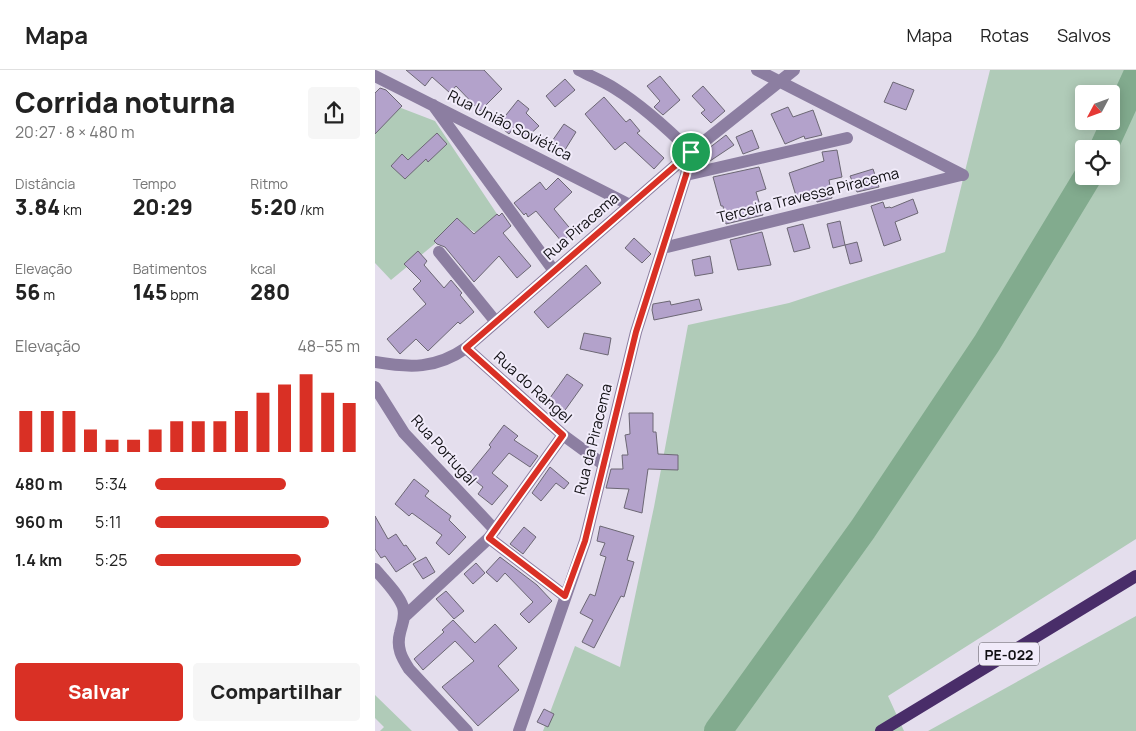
<!DOCTYPE html>
<html lang="pt">
<meta charset="utf-8">
<style>
:root{--surface:#fff;--page:#f6f6f6;--text:#222;--muted:#767676;--line:#e0e0e0;--accent:#d93025}
body{margin:0;font-family:Manrope,sans-serif;background:var(--page);color:var(--text);height:100vh;display:flex;flex-direction:column;font-size:19px;white-space:nowrap}
*{box-sizing:border-box;margin:0}
p{font-size:16px;color:var(--muted)}
.icon{flex:none;width:28px;height:28px;fill:none;stroke:currentColor;stroke-width:2;stroke-linecap:round;stroke-linejoin:round}
.map{position:relative;flex:1;overflow:hidden}
.side{display:flex;flex-direction:column;background:var(--surface);width:375px}
.side>*{flex:none}
.needle{width:32px;rotate:229deg}
.tools{position:absolute;left:700px;top:15px;display:grid;gap:10px}
.tools a{display:grid;place-items:center;width:45px;height:45px;border-radius:5px;background:var(--surface);box-shadow:0 2px 12px #0003;font-size:25px}
.pin{position:absolute;display:grid;place-items:center;width:42px;height:42px;color:#fff;margin:-21px;border:2px solid #fff;border-radius:50%;box-shadow:0 1px 5px #0007}
.round{display:grid;place-items:center;flex:none;width:52px;height:52px;border-radius:5px;background:var(--page)}
.overview{display:flex;align-items:center;justify-content:space-between;height:85px;padding:0 15px}
h1{font-size:28px;font-weight:800;line-height:38px}
.stats{display:grid;grid-template-columns:repeat(3,1fr);gap:8px;height:85px;padding:5px 15px}
.stats div{display:grid;align-content:center}
.stats b{font-size:21px;font-weight:800}
.stats small{font-size:14px;font-weight:400}
.stats p{font-size:14px}
.chart{height:140px;padding:10px 15px}
.chart p{display:flex;justify-content:space-between}
.chart svg{width:100%;height:90px;margin-top:5px;stroke:var(--accent);stroke-width:6}
.cta{display:flex;gap:10px;margin-top:auto;padding:10px 15px}
.cta a{flex:1;height:58px;border-radius:5px;background:var(--accent);color:#fff;font-size:20px;font-weight:800;line-height:58px;text-align:center}
.cta a+a{background:var(--page);color:var(--text)}
ul{padding:0 15px;list-style:none;font-size:16px}
li{display:grid;grid-template-columns:80px 60px 1fr;align-items:center;height:38px}
li i{height:12px;border-radius:6px;background:var(--accent)}
header{display:flex;align-items:center;gap:30px;box-sizing:border-box;height:70px;padding:0 25px;background:var(--surface);border-bottom:1px solid var(--line)}
header strong{font-size:24px}
nav{display:flex;gap:28px;margin-inline-start:auto;font-size:18px}
main{display:flex;flex:1;min-height:0}
.map>svg:first-child{display:block}
</style>
<header>
<strong>Mapa</strong>
<nav><a>Mapa</a><a>Rotas</a><a>Salvos</a></nav>
</header>
<main>
<section class="side">
<div class="overview"><div><h1>Corrida noturna</h1><p>20:27 · 8 × 480 m</p></div><a class="round"><svg class="icon" aria-label="share" viewBox="0 0 24 24"><path d="M12 15V3M7 8l5-5 5 5M5 13v7h14v-7"/></svg></a></div>
<div class="stats">
<div><p>Distância</p><b>3.84<small> km</small></b></div>
<div><p>Tempo</p><b>20:29</b></div>
<div><p>Ritmo</p><b>5:20<small> /km</small></b></div>
</div>
<div class="stats">
<div><p>Elevação</p><b>56<small> m</small></b></div>
<div><p>Batimentos</p><b>145<small> bpm</small></b></div>
<div><p>kcal</p><b>280</b></div>
</div>
<div class="chart"><p><span>Elevação</span>48–55 m</p>
<svg viewBox="0 0 160 44" preserveAspectRatio="none"><path d="M5 44V24M15 44V24M25 44V24M35 44V33M45 44V38M55 44V38M65 44V33M75 44V29M85 44V29M95 44V29M105 44V24M115 44V15M125 44V11M135 44V6M145 44V15M155 44V20"/></svg>
</div>
<ul>
<li><b>480 m</b>5:34<i style="width:64%"></i></li>
<li><b>960 m</b>5:11<i style="width:85%"></i></li>
<li><b>1.4 km</b>5:25<i style="width:71%"></i></li>
</ul>
<div class="cta"><a>Salvar</a><a>Compartilhar</a></div>
</section>
<div class="map">
<svg width="761" height="661" viewBox="0 0 761 661">
<rect width="100%" height="100%" fill="#e4deed"/>
<path fill="#b0cbb8" fill-rule="evenodd" d="M615,0H761V469L513,626L529,661H168L200,576L245,597L279,437L313,255L414,233L570,182ZM709,24H736V51H709ZM709,79H736V106H709Z
M0,28L60,51L122,144L101,163L85,153L16,210L0,193Z
M761,546V661H553Z
M0,625L37,661H5L9,657L0,648Z"/>
<g fill="none" stroke-linecap="round" stroke-linejoin="round">
<path stroke="#82ab8e" stroke-width="28" d="M728,79L761,7
M343,661L488,459L612,273L713,106"/>
</g>
<path fill="#b3a2cb" stroke="#6c6774" d="M31,0H109L127,19L105,41L81,16L75,23L57,7L50,16Z
M285,6L305,30L288,45L279,37L285,31L272,16Z
M190,9L200,20L180,37L171,26Z
M518,12L539,20L531,40L509,32Z
M328,16L350,41L336,53L326,43L330,40L317,26Z
M5,18L11,20L27,36L0,64V23Z
M229,27L251,52L255,49L265,61L262,63L289,88L279,99L250,72L240,80L210,44Z
M143,30L154,39L151,43L164,56L151,68L139,57L134,64L123,55Z
M413,37L418,47L438,40L447,65L430,69L429,66L410,74L396,44Z
M189,54L201,62L188,83L175,74Z
M377,60L384,78L368,84L361,67Z
M62,63L72,74L53,92L51,89L30,109L16,96L27,84L33,90Z
M351,65L359,75L335,91L329,82Z
M462,80L467,107L454,110L457,128L442,132L440,123L422,129L414,103L449,91L447,82Z
M384,97L391,119L381,122L388,145L351,154L348,136H346L338,107Z
M498,99L504,117L482,122L475,106Z
M183,108L197,122L179,139L198,162L187,172L161,141L153,147L151,143L149,145L139,133L165,112L171,120Z
M538,129L543,143L520,152L526,170L509,176L496,136L508,132L510,138L515,137L516,138Z
M127,143L136,156L128,163L156,196L142,208L124,186L99,212L70,177L62,174L59,171L82,148L99,164L122,144L124,146Z
M465,151L470,175L458,178L452,154Z
M428,154L435,178L419,182L412,158Z
M387,162L396,195L363,200L355,170Z
M259,168L276,184L267,193L250,178Z
M482,172L487,191L475,194L470,175Z
M43,181L52,191L49,195L69,218L76,210L87,223L85,225L99,242L85,254L83,252L53,281L41,269L25,284L12,269L51,234L38,219L46,211L29,194Z
M335,186L338,203L320,206L317,190Z
M211,195L226,213L173,258L159,242Z
M324,229L327,240L279,250L277,240L278,234L295,231L296,235Z
M209,263L236,268L233,285L205,279Z
M192,304L208,315L188,343L172,332Z
M254,343H278V362H281L283,384L303,385V400L273,399L267,443L249,438L254,419L231,418L236,399H248L247,385H253L250,365L255,364Z
M129,355L143,366L139,370L163,386L155,397L134,383L117,403L133,416L117,435L103,424L108,417L93,405L116,377L114,375Z
M175,397L194,413L189,419L181,413L166,431L157,423Z
M39,409L54,421L50,426L76,446L74,450L91,467L74,485L61,473L67,465L37,443L34,446L20,434Z
M0,446L13,469L21,464L29,476L31,475L41,489L21,502L10,486L6,488L0,479Z
M225,456L259,466L252,490L259,492L249,527L246,526L219,578L207,572L218,550L205,543L215,524L220,526L231,487L225,485L230,473L222,471Z
M149,457L161,467L148,484L135,474Z
M51,487L60,502L48,509L38,494Z
M125,487L162,515L177,531L154,553L145,544L158,532L130,503L122,512L111,502Z
M101,493L110,503L98,514L89,504Z
M71,521L89,541L79,549L61,529Z
M78,550L100,573L120,554L142,578L123,596L144,620L103,656L67,617L99,591L80,571L48,600L39,589L69,562L67,560Z
M169,639L179,644L173,657L162,652Z"/>
<g fill="none" stroke-linecap="round" stroke-linejoin="round">
<path stroke="#8c7ea1" stroke-width="12" d="M382,0L588,105
M0,6L255,135
M58,35L179,201
M311,105L472,68
M288,178L586,105
M64,182L121,252
M91,278L188,365L229,395
M0,292C35,298 61,299 91,278L316,82L419,0
M0,317L29,363L120,460
M114,468L190,526
M0,499C9,510 23,523 28,537C31,547 27,554 25,563C21,578 27,588 34,599L92,661
M29,547L114,468L188,365
M144,661L210,471L261,262L311,105L316,82C292,58 268,36 239,18C228,11 215,6 204,0"/>
<path stroke="#492d69" stroke-width="12" d="M506,661L761,506"/>
</g>
<g fill="none" stroke-linecap="round" stroke-linejoin="round">
<g stroke="#fff" stroke-width="10">
<path id="route" d="M316,82L311,105L261,262L210,471L190,526L114,468L188,365L91,278Z"/>
</g>
<use href="#route" stroke="#d93025" stroke-width="6"/>
</g>
<g text-anchor="middle" dominant-baseline="central" stroke-width="4" stroke-linejoin="round" paint-order="stroke">
<rect fill="#f1ebfa" stroke="#545158" stroke-width="1" x="604" y="572.5" width="60" height="23" rx="4"/>
<g font-size="14" font-weight="bold" fill="#100f13">
<text x="634" y="584">PE-022</text>
</g>
<g font-size="15" fill="#100f13" stroke="#f1ebfa">
<text transform="translate(135 55) rotate(27)">Rua União Soviética</text>
<text transform="translate(433 125) rotate(-14)">Terceira Travessa Piracema</text>
<text transform="translate(206 156) rotate(-41)">Rua Piracema</text>
<text transform="translate(158 317) rotate(42)">Rua do Rangel</text>
<text transform="translate(218 369) rotate(-76)">Rua da Piracema</text>
<text transform="translate(69 380) rotate(48)">Rua Portugal</text>
</g>
</g>
</svg>
<div class="tools">
<a><svg class="needle" viewBox="-14 -14 28 28"><path d="M0-13l5 13h-10z" fill="#e53935"/><path d="M0 13l5-13h-10z" fill="#767676"/></svg></a>
<a><svg class="icon" aria-label="locate" viewBox="0 0 24 24"><circle cx="12" cy="12" r="6"/><path d="M12 2v4M12 18v4M2 12h4M18 12h4"/></svg></a>
</div>
<div class="pin" style="left:316px;top:82px;background:#1e9e55"><svg class="icon" aria-label="arrive" viewBox="0 0 24 24"><path d="M6 21V4h12l-3 4 3 4H6"/></svg></div>
</div>
</main>
